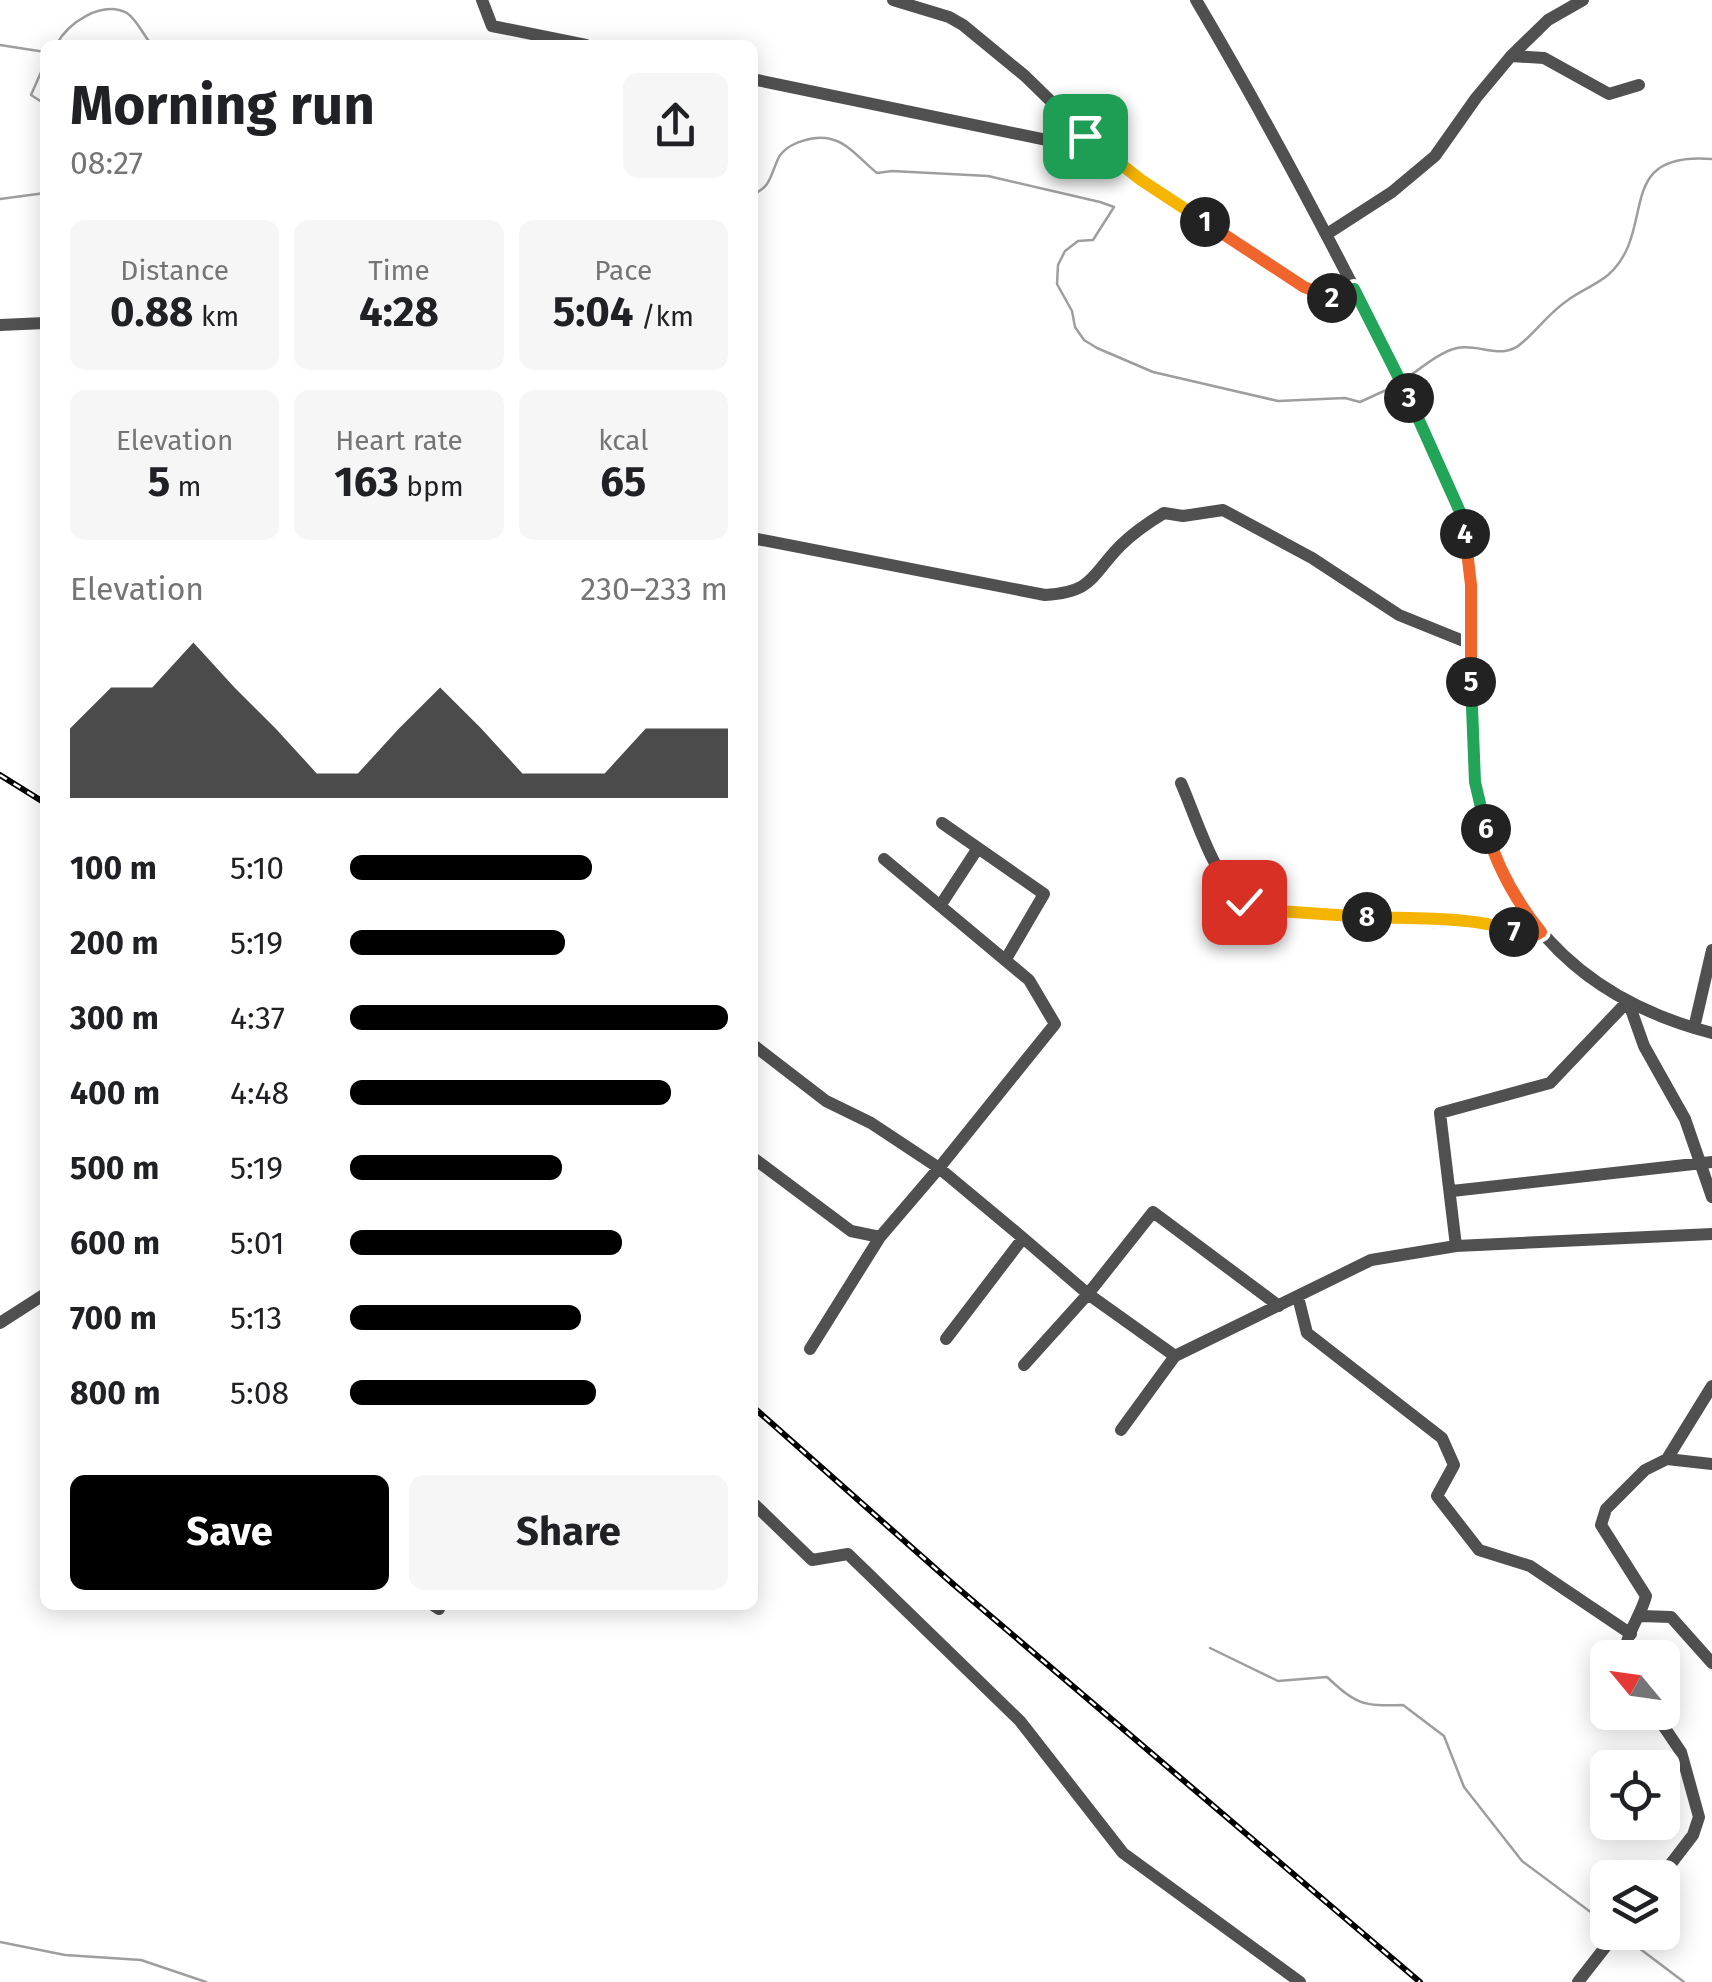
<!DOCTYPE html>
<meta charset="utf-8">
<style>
:root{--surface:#fff;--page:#f6f6f6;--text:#202124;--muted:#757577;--accent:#000}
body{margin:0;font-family:"Fira Sans",sans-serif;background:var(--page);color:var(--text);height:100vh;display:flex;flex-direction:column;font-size:38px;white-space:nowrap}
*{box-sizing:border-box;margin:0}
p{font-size:32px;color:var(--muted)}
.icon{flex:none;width:55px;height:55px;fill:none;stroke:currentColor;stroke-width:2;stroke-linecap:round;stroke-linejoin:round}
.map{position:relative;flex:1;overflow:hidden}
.side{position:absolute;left:40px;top:40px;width:718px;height:1570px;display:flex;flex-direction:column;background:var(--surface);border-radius:15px;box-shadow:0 5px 25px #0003}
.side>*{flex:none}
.needle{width:65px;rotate:299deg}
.fabs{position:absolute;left:1590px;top:1640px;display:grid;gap:20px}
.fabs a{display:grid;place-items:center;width:90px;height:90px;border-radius:15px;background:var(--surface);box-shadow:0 5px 25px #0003;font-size:50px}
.pin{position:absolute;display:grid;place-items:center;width:85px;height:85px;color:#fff;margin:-42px;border-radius:20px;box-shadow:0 5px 15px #0006}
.km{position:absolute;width:50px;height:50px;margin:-25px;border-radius:50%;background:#222;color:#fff;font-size:28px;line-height:50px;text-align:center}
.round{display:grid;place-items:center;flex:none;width:105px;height:105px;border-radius:15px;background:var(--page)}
.headline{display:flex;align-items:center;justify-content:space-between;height:170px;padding:0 30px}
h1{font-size:55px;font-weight:700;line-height:75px}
.figures{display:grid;grid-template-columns:repeat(3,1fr);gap:15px;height:170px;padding:10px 30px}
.figures div{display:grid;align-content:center;border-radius:15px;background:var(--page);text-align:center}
.figures b{font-size:42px;font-weight:700}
.figures small{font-size:28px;font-weight:400}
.figures p{font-size:28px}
.chart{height:280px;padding:20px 30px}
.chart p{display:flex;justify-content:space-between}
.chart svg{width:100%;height:180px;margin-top:10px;fill:var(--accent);opacity:.7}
.primary-button{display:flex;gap:20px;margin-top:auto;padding:20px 30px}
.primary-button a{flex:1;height:115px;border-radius:15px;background:var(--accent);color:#fff;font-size:40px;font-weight:700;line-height:115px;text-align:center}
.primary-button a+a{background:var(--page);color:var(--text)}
ul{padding:0 30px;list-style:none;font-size:32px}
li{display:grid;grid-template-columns:160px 120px 1fr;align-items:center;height:75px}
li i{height:25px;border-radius:12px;background:var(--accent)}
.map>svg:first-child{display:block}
</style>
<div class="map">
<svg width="1712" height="1982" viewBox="0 0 1712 1982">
<rect width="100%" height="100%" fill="#fff"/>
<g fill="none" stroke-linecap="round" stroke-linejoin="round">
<path stroke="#9e9e9e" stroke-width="2.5" d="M0,45L45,52
M56,45C68,23 101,0 127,13C138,21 143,35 152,45
M45,63L31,95L45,104
M752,195C771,187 770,176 778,159C786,142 817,134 834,140C849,144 865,164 877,173L892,171L988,176L1100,202L1114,207L1093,240L1078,241L1065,251L1058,265L1057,284L1072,311L1075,327L1084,340L1097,348L1153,372L1278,401L1345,398L1360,402L1397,385
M0,199L45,193
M1404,380C1419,370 1439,352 1457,348C1480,343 1502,362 1523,342C1539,328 1550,312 1568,300C1580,291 1596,285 1608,275C1659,230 1611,151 1712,159
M1210,1648L1278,1681L1327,1677C1357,1705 1362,1706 1403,1705L1444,1736L1464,1787L1522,1861L1608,1925
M1623,1936L1684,1982
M0,1942L65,1955L141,1960L206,1982"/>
<path stroke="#505050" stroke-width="12" d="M482,0L492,26L586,45
M893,0L949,17L963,25L1025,76L1102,151L1304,287L1338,300L1354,289
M1196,0C1260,108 1319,219 1376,331C1398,374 1418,418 1437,461C1445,479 1456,498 1461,517C1481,583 1470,659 1472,727C1475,885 1558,993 1712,1033
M1511,56L1548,20L1583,0
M752,79L1100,151
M1327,234L1392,192L1435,156L1476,98L1511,56L1544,58L1609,94L1639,85
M0,325L45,323
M752,538L1045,595C1093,592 1090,577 1120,546C1132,534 1149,522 1164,513L1183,516L1223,510L1312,558L1399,615L1471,644
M1181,783C1196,817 1213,875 1240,898C1265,920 1433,921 1475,924L1503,927L1528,939L1541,932
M978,848L1044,894L1006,959
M940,906L978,848L942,823
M1694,1028L1712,950
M752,1044L826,1101L871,1123L939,1168L1055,1024L1029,980L884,859
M752,1157L851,1231L880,1237
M1452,1191L1712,1162
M1023,1238L1088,1294L1024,1365
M1456,1246L1440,1113L1550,1083L1628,1001L1644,1046L1685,1119L1712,1197
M1298,1297L1307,1333L1442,1438L1454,1465L1437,1496L1479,1550L1530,1566L1631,1634
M0,1323L45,1294
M810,1349L880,1237L939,1168L1023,1238L946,1339
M1175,1356L1088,1294L1153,1212L1279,1306
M1121,1430L1175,1356L1371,1260L1456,1246L1712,1234
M1667,1459L1712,1464
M752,1502L812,1560L848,1554L1020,1721L1123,1853L1300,1982
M433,1605L439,1609
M1641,1616L1671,1617L1712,1663
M1625,1658C1623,1638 1641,1616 1646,1596L1601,1525L1606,1509L1645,1470L1667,1459L1712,1386
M1654,1712L1681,1752L1699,1817L1693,1835L1660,1878
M1578,1982L1617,1932"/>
<g stroke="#000" stroke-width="6">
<path id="rail" d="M0,775L45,803
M752,1406L953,1584L1420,1982"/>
</g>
<use href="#rail" stroke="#fff" stroke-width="2.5" stroke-dasharray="8" stroke-linecap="butt"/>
</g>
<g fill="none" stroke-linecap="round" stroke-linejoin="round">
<g stroke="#fff" stroke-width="20">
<path id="split-1" d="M1085,136L1141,180L1205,222"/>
</g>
<g stroke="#fff" stroke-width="20">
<path id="split-2" d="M1205,222L1304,287L1332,298"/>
</g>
<g stroke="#fff" stroke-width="20">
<path id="split-3" d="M1332,298L1338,300L1354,289L1409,398"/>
</g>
<g stroke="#fff" stroke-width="20">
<path id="split-4" d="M1409,398L1461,514L1465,534"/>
</g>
<g stroke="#fff" stroke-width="20">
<path id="split-5" d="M1465,534L1471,585V682"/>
</g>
<g stroke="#fff" stroke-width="20">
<path id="split-6" d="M1471,682L1475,782L1486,829"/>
</g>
<g stroke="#fff" stroke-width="20">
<path id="split-7" d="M1486,829C1497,867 1515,900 1541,932L1528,939L1514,932"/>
</g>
<g stroke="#fff" stroke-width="20">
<path id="split-8" d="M1367,917C1406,919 1480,916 1514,932"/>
</g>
<g stroke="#fff" stroke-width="20">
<path id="split-9" d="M1244,902L1278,911L1367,917"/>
</g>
<use href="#split-1" stroke="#f5b400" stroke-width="12"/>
<use href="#split-2" stroke="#f0652b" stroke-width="12"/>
<use href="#split-3" stroke="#22a559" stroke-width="12"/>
<use href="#split-4" stroke="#22a559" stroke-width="12"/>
<use href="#split-5" stroke="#f0652b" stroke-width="12"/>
<use href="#split-6" stroke="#22a559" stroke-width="12"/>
<use href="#split-7" stroke="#f0652b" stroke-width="12"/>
<use href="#split-8" stroke="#f5b400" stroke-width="12"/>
<use href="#split-9" stroke="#f5b400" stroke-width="12"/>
</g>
</svg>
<div class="fabs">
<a><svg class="needle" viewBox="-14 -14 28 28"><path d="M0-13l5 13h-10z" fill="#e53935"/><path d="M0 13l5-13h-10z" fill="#757577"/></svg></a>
<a><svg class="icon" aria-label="locate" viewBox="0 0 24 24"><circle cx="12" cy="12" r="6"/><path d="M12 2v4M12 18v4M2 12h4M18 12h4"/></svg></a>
<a><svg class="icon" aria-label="layers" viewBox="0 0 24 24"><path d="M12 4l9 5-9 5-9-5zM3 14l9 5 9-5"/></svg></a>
</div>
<div class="pin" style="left:1085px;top:136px;background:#1e9e55"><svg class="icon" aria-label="arrive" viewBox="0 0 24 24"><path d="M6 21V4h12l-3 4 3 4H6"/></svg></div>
<div class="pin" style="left:1244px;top:902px;background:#d93025"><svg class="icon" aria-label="check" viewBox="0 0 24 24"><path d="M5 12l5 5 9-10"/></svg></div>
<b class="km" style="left:1205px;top:222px">1</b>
<b class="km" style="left:1332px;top:298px">2</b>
<b class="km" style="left:1409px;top:398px">3</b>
<b class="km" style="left:1465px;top:534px">4</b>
<b class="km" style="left:1471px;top:682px">5</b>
<b class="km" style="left:1486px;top:829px">6</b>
<b class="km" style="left:1514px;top:932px">7</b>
<b class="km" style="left:1367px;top:917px">8</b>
<section class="side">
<div class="headline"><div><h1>Morning run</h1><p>08:27</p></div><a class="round"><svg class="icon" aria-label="share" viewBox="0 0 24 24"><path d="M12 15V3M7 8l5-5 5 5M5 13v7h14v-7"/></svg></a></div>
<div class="figures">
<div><p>Distance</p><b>0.88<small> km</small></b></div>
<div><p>Time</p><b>4:28</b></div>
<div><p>Pace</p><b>5:04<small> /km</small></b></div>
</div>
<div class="figures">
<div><p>Elevation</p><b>5<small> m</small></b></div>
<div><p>Heart rate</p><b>163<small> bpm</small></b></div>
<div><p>kcal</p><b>65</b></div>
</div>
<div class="chart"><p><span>Elevation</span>230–233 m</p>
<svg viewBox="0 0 160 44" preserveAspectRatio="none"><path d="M0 44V27L10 17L20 17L30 6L40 17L50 27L60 38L70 38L80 27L90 17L100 27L110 38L120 38L130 38L140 27L150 27L160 27V44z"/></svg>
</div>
<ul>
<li><b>100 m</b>5:10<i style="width:64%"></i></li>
<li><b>200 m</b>5:19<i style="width:57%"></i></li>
<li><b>300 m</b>4:37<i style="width:100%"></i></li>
<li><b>400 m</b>4:48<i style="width:85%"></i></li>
<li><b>500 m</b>5:19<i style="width:56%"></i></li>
<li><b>600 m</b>5:01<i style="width:72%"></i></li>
<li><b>700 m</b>5:13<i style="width:61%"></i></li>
<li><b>800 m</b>5:08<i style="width:65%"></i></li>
</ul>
<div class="primary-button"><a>Save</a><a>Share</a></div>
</section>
</div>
